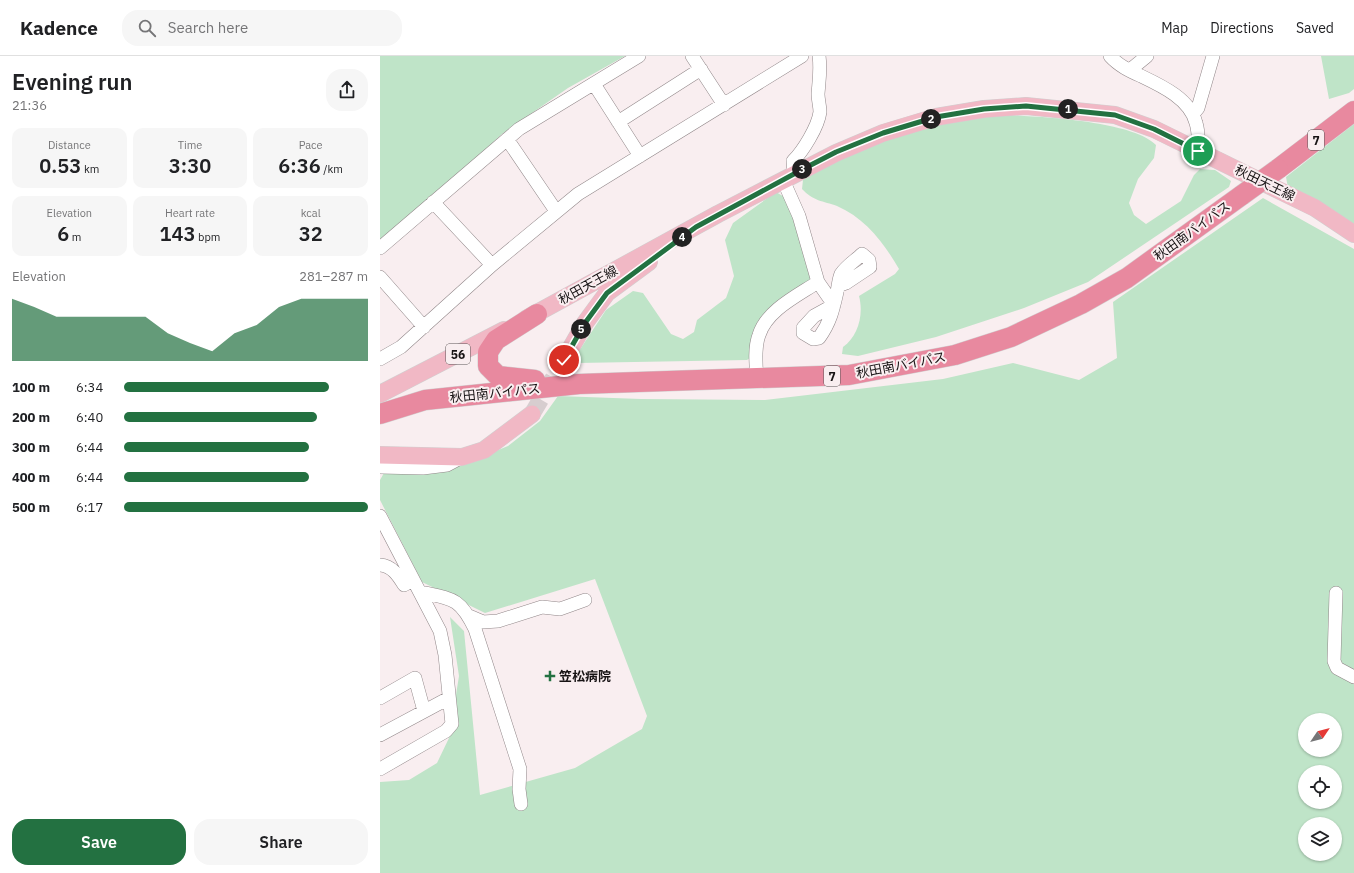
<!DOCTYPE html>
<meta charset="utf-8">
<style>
:root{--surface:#fff;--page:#f6f6f6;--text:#202124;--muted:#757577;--line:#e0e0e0;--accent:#237141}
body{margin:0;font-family:"IBM Plex Sans","Noto Sans JP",sans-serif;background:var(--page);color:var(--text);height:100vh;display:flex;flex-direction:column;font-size:15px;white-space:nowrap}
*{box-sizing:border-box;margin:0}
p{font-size:13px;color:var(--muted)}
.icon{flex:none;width:22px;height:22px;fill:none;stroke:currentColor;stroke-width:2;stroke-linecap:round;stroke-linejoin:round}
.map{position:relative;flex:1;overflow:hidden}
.drawer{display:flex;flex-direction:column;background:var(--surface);width:380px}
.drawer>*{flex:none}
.needle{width:26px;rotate:55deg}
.tools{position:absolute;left:918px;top:657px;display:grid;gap:8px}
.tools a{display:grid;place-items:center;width:44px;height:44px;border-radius:50%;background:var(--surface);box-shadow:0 1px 3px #0004;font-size:20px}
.pin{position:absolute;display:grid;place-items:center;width:34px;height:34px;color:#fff;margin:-17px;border:2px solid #fff;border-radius:50%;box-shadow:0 1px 4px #0007}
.km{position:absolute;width:20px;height:20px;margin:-10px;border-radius:50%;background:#222;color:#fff;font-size:11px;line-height:20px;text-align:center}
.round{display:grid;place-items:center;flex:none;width:42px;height:42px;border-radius:16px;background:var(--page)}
.head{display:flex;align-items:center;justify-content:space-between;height:68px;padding:0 12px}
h1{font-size:22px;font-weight:600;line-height:30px}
.stats{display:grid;grid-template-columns:repeat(3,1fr);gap:6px;height:68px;padding:4px 12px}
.stats div{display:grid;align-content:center;border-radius:10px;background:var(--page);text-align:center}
.stats b{font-size:20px;font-weight:600}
.stats small{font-size:11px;font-weight:400}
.stats p{font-size:11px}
.chart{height:112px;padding:8px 12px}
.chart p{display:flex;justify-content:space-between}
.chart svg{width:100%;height:72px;margin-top:4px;fill:var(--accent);opacity:.7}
.action{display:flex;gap:8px;margin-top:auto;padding:8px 12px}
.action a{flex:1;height:46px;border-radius:16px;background:var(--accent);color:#fff;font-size:16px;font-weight:600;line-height:46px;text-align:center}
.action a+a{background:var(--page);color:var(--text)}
ul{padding:0 12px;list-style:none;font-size:13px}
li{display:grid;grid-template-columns:64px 48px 1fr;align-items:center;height:30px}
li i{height:10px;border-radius:5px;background:var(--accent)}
header{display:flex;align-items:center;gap:24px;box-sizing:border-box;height:56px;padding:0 20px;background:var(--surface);border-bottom:1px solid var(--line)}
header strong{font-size:19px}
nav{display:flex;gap:22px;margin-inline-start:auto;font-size:14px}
.search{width:280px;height:36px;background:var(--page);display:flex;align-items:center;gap:10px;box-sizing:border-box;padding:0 14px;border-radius:16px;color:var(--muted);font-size:15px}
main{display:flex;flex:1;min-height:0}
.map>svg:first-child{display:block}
</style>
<header>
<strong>Kadence</strong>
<div class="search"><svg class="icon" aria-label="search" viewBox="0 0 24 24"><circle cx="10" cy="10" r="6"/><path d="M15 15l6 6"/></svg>Search here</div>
<nav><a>Map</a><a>Directions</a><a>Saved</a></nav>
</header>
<main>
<section class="drawer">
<div class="head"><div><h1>Evening run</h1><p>21:36</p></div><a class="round"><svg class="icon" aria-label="share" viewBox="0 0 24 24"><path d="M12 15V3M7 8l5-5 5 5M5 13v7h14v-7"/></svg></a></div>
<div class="stats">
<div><p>Distance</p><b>0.53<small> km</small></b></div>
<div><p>Time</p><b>3:30</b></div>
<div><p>Pace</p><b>6:36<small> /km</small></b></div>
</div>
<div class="stats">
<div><p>Elevation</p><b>6<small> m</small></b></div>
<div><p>Heart rate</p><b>143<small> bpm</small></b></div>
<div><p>kcal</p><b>32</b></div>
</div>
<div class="chart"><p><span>Elevation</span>281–287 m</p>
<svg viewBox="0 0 160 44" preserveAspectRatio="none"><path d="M0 44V6L10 11L20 17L30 17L40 17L50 17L60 17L70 27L80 33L90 38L100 27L110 22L120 11L130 6L140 6L150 6L160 6V44z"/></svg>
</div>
<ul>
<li><b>100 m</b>6:34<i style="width:84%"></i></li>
<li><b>200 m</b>6:40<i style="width:79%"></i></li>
<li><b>300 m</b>6:44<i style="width:76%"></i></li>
<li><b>400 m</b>6:44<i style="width:76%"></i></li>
<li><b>500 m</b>6:17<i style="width:100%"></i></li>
</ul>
<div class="action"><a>Save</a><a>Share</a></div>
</section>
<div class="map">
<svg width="974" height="817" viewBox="0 0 974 817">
<rect width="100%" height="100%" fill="#f9eef0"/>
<path fill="#bfe4c8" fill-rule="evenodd" d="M0,0H245L188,32L122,78L53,142L0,185Z
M941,0H974V33L969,37L949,43Z
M623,59C656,60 754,65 776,89L774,102L758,123L749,147L754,159L766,168L801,145L814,119L820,113L835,114L851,125L849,131L708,226L644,252L556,281L478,300L462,298L463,291C478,280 484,259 479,240L515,218L519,213C504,187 485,162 457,150C443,145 433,145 422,133L423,124L436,114L506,82L563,67Z
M974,68V168L908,132L906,121Z
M396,136L406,142L433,218L430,227L378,265L372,280L370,302L367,304L198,307L195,301L226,254L253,235L263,237L291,278L303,283L314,276L317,264L346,242L354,220L345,184L353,167Z
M883,142L974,193V817H0V726L29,724L57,707L69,682L79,620L70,561L84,575L100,739L195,712L262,673L267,660L215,523L105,557L42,526L0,444V424L4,417L92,405L128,390L160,365L178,340L261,343L385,344L563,323L633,307L699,324L737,302L733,246ZM925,664H955V694H925ZM925,716H955V746H925ZM925,768H955V798H925Z"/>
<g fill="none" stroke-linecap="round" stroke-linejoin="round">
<path stroke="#d7cdcf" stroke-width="17" stroke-dasharray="17 8" stroke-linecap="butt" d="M152,358L184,304"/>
<g stroke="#918789" stroke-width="14">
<path id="minor" d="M312,0L344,49
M730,0C739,10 750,15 761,20C782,30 810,43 816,67C819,76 818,86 819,95
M750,14L767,0
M214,28L260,100
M813,58L818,52L833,0
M238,66L321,13
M127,83L176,155
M414,118L413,105C423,95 438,71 440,56C440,50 438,44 438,38C439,25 441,13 439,0
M403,124L419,160L438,226L454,249
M53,146L112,209
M0,192L139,73L259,0
M0,221L44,271
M454,249L434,260L423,272V277L433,283L439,282C450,267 453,254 457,236C458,231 459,222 461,218C466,210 476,204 482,198L489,204L490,211L466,227L458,230
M0,303L21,291L112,209L198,138L422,0
M377,323C376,310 374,292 379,279C387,254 417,240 438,226
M0,411L43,412L67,409L82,401
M0,460L60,575L65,599L72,668L66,675L0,713
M0,509C12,510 18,519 24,529L33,524
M41,536C73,543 80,542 95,573L140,713L139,733L141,748
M956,537L954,605L957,612L974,621
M89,560L103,566L118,565L162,551L180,553L205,544
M0,642L35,622L44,655
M0,679L69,642"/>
</g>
<g stroke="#d1d0d0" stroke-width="18">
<path id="major" d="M146,263L338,158L456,97L503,77L556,61L604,53L646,50L735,59L774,73L935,152L974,178
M184,304L205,267L227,237L269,206
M0,338L124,274
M0,399L82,401L104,394L152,358"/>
</g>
<g stroke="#d1d0d0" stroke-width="21">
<path id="highway" d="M898,113L974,55
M155,324L118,320L108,310V296L116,284L157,258
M0,358L45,344L199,328L469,319L575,299L631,281L701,248L747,222L862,139"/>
</g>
<use href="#minor" stroke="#fff" stroke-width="13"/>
<use href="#major" stroke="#f1b8c5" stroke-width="17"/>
<use href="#highway" stroke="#e8899f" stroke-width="20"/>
<g stroke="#d1d0d0" stroke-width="21" stroke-linecap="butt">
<path id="highway-bridge" d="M862,139L898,113"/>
</g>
<use href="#highway-bridge" stroke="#e8899f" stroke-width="20"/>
</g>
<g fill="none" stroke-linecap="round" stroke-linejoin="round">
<g stroke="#fff" stroke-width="8">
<path id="route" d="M184,304L205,267L227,237L316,171L425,112L456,96L503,77L556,61L604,53L646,50L735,59L774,73L818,95"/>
</g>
<use href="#route" stroke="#237141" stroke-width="5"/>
</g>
<path fill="#237141" stroke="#f9eef0" stroke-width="1.5" d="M168 614h4v4h4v4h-4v4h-4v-4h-4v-4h4z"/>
<g text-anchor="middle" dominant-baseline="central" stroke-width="4" stroke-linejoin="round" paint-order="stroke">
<g fill="#f9eef0" stroke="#5b5556" stroke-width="1">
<rect x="928" y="74" width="16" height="20" rx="3"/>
<rect x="66" y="288" width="24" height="20" rx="3"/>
<rect x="444" y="310" width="16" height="20" rx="3"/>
</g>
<g font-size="12" font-weight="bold" fill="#171314">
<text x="936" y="84">7</text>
<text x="78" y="298">56</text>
<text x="452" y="320">7</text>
</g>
<g font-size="13" fill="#171314" stroke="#f9eef0">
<text transform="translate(885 127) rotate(26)">秋田天王線</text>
<text transform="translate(812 175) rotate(-36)">秋田南バイパス</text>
<text transform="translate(208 229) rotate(-29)">秋田天王線</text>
<text transform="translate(521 309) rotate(-11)">秋田南バイパス</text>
<text transform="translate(115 337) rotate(-6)">秋田南バイパス</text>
</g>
<g font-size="13" font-weight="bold" fill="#171314" stroke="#f9eef0" text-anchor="start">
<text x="179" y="620">笠松病院</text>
</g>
</g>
</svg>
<div class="tools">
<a><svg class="needle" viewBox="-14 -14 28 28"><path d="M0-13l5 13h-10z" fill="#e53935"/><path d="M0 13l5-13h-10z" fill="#757577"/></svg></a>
<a><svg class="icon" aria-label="locate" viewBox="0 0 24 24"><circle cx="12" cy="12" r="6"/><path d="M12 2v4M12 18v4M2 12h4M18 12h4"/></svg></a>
<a><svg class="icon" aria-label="layers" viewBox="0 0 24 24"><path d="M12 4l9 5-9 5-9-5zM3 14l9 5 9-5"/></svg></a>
</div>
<div class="pin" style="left:818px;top:95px;background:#1e9e55"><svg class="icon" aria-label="arrive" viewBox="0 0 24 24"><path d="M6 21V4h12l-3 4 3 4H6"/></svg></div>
<div class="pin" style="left:184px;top:304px;background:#d93025"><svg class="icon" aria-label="check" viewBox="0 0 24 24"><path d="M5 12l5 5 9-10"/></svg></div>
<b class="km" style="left:688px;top:53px">1</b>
<b class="km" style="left:551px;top:63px">2</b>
<b class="km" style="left:422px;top:113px">3</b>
<b class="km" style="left:302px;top:181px">4</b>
<b class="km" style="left:201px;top:273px">5</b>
</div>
</main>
